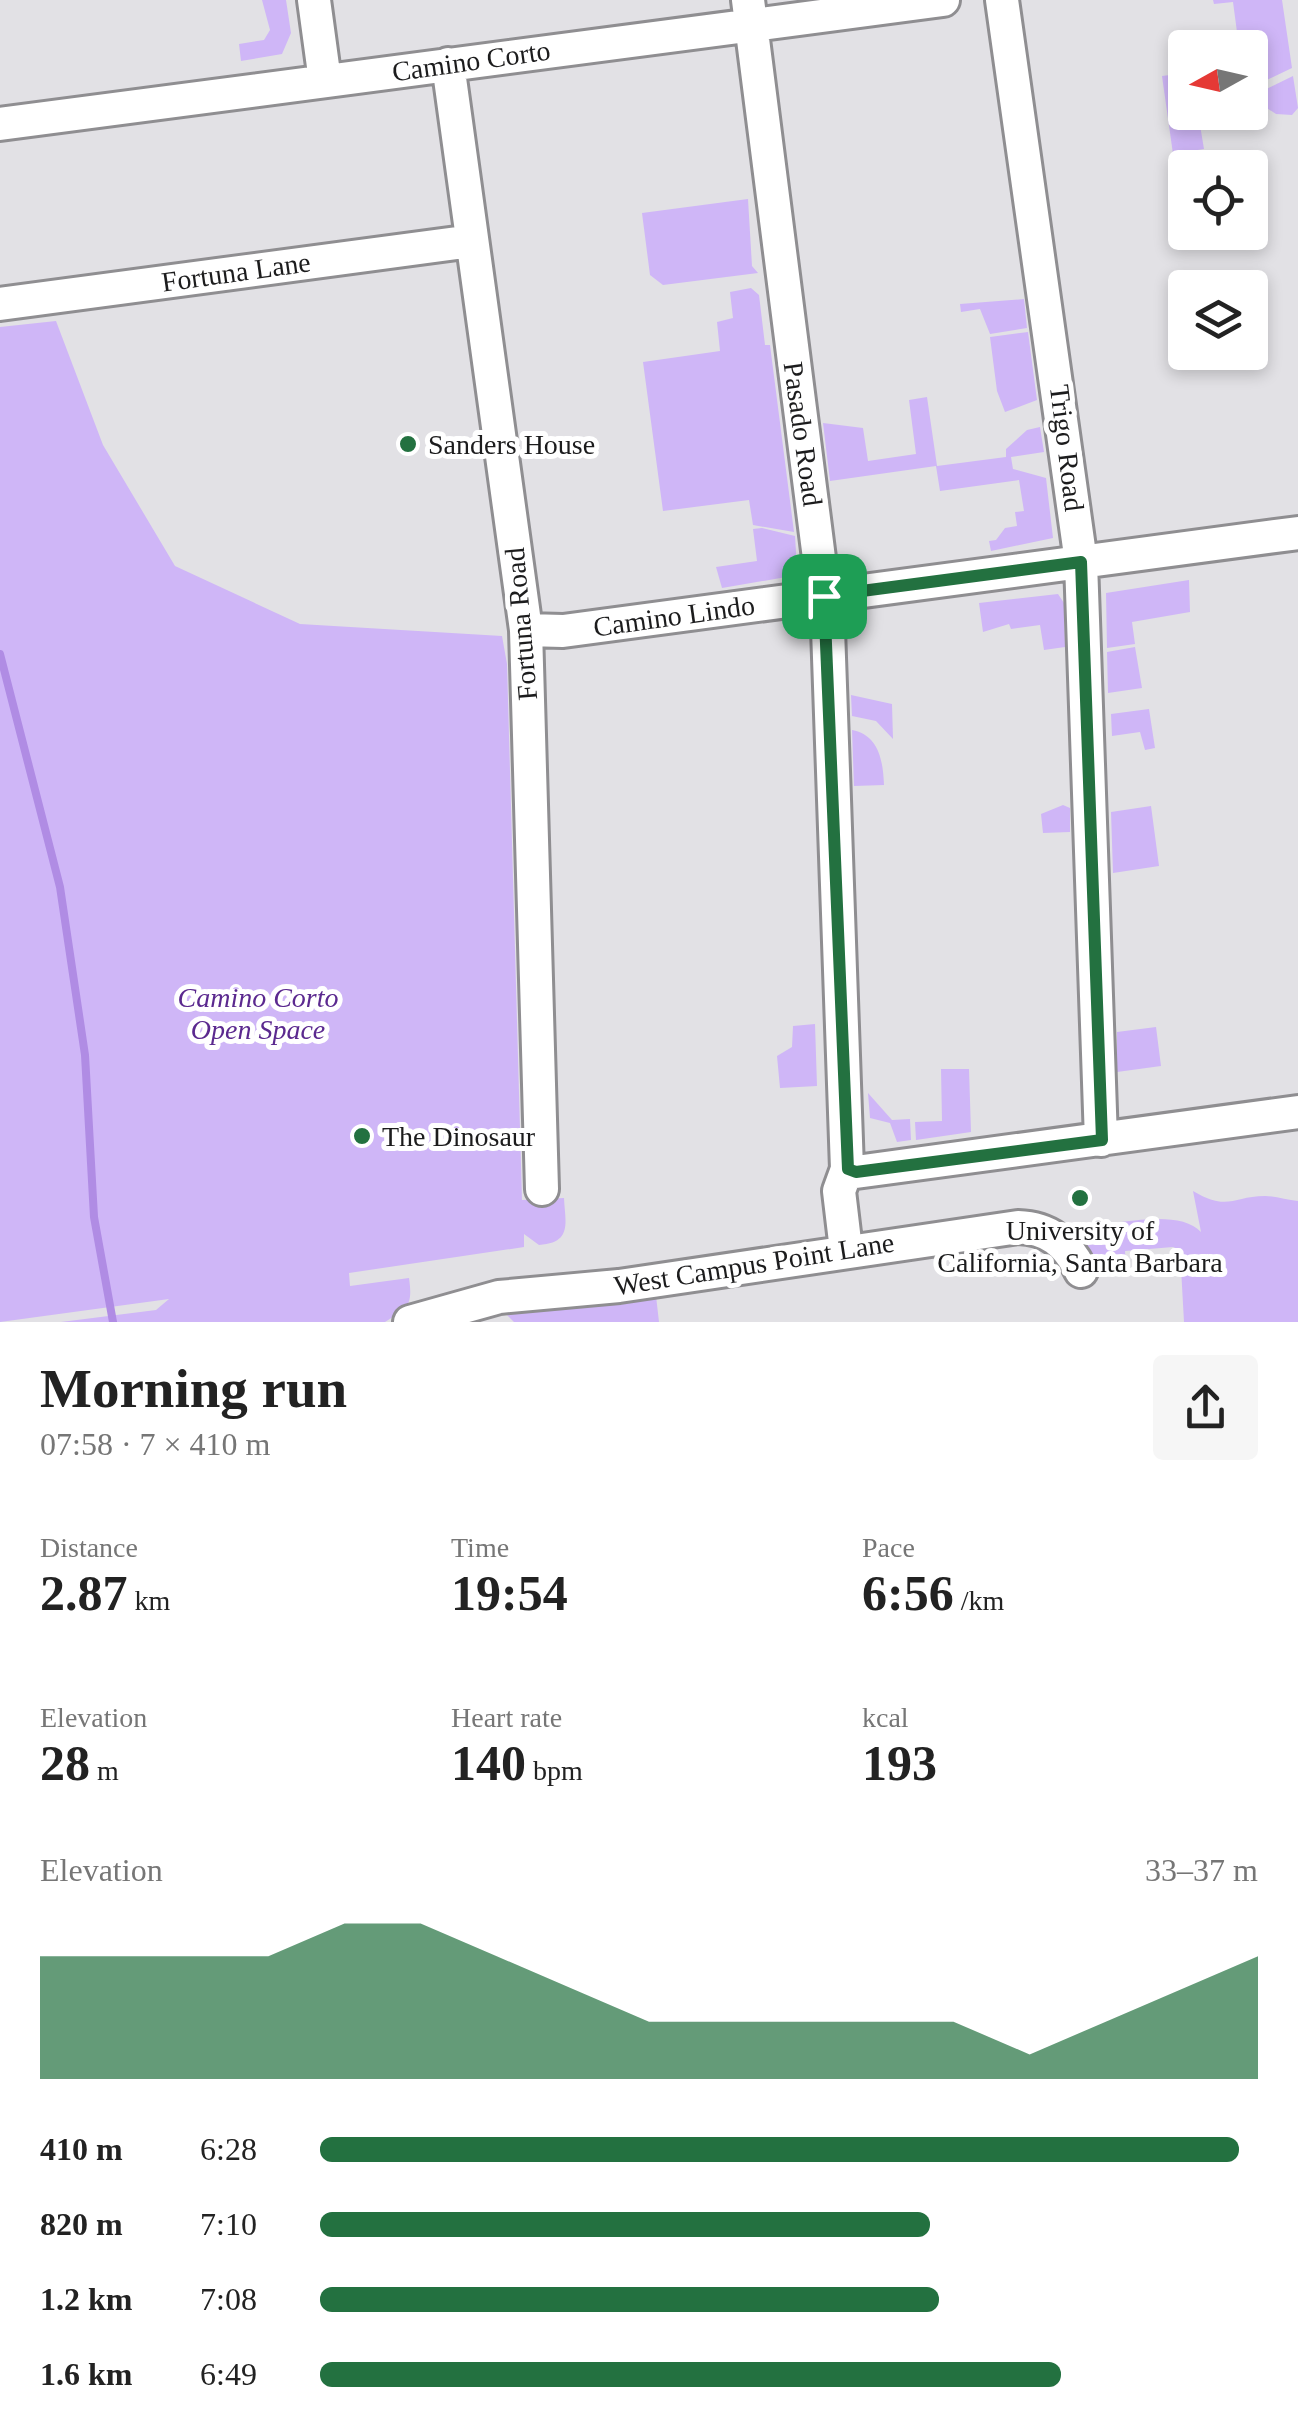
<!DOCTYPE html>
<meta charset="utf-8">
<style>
:root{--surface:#fff;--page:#f6f6f6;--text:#222;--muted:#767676;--accent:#237140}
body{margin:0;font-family:Georgia,serif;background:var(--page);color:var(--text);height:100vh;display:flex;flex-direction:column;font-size:38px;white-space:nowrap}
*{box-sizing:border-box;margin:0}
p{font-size:32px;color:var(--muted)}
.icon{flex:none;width:55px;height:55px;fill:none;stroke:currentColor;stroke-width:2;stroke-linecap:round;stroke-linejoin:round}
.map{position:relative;height:1322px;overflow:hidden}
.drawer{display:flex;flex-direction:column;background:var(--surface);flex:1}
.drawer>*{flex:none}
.needle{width:65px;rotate:262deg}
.fabs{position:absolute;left:1168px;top:30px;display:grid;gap:20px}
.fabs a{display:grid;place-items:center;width:100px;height:100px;border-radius:10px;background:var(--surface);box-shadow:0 5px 15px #0003;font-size:50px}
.pin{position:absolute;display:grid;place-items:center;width:85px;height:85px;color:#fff;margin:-42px;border-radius:20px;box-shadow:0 5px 15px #0006}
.round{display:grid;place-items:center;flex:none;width:105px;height:105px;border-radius:10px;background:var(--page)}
.headline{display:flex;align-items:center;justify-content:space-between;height:170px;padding:0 40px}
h1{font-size:55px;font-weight:600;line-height:75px}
.stats{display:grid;grid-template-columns:repeat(3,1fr);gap:15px;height:170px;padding:10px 40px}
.stats div{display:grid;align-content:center}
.stats b{font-size:50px;font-weight:600}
.stats small{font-size:28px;font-weight:400}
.stats p{font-size:28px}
.chart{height:280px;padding:20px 40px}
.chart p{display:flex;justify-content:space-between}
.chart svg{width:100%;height:180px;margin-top:10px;fill:var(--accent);opacity:.7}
ul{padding:0 40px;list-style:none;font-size:32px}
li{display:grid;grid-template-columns:160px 120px 1fr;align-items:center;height:75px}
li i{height:25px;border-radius:12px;background:var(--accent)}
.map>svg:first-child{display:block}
</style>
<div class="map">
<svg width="1298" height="1322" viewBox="0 0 1298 1322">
<rect width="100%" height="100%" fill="#e2e1e5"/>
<path fill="#cfb6f7" d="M262,0H286L291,33L282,54L241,61L239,44L264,40L270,30Z
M1213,0H1282L1292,68L1250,88V48L1239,47L1233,2L1214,4Z
M1185,73V112L1198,113L1204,149L1173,154L1162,76Z
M1293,76L1298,108L1292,115L1276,114L1250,97Z
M748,199L752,266L758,273L663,285L650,275L642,213Z
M751,288L759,295L765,345H770L794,532L753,525L749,500L663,511L643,362L720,351L717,322L733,318L730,292Z
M1024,299L1027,328L990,334L980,309L961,312L960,304Z
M56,321L103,445L175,566L300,624L502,636L507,664L522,1200L564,1198C565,1222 573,1243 539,1245L524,1234V1247L349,1273L350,1286L409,1278C413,1306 408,1308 385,1322H61L156,1310L169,1299L0,1322V327Z
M1028,332L1037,400L1005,412L997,391L990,337Z
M927,397L937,466L1006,457V449L1027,430L1040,427L1044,452L1011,457L1013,469L1046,478L1053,538L991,551L989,541L996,540L1005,528L1017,526L1015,512L1024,511L1019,480L940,491L936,466L830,481L823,423L863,428L868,461L916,454L909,400Z
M762,528L795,536L797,568L792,576L722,588L716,567L757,561L753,529Z
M1189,580L1190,612L1132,622L1135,644L1107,648L1106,593Z
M1058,594L1064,603L1065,647L1044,650L1040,625L1011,629L1009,624L983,632L979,603Z
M1135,647L1142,688L1108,693L1107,652Z
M851,695L892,704L893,739L876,721L852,716Z
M1149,709L1155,748L1145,750L1140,732L1112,736L1111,714Z
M852,730C879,735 883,761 884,785L854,786Z
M1063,805L1070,808V832L1043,833L1041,814Z
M1151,806L1159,866L1113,873L1111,812Z
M815,1024L817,1086L780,1088L777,1056L792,1047L793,1026Z
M1156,1027L1161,1066L1117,1072V1032Z
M941,1069H969L971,1132L916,1140L915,1122L942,1121Z
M868,1093L892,1120L910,1119L911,1140L897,1142L890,1123L870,1118Z
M1193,1191C1228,1212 1233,1196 1265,1196C1276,1196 1287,1200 1298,1201V1322H1184L1180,1250L1173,1247L1125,1251L1126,1270L1100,1272L1072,1230C1105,1226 1178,1206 1201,1232Z
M656,1296L659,1322H514L504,1312Z"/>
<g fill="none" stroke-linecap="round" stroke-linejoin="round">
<path stroke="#b08ce4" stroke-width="8" d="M0,654L60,887L85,1055L94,1217L113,1322"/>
<g stroke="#8f8e91" stroke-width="38">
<path id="minor" d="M314,0L325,81
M748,0L828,629L847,1169
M1002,0L1081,562L1101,1140
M448,64L526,630L542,1189
M0,124L943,0
M0,304L472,241
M526,630L563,631L1298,533
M847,1169L856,1172L1298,1112
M846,1250L839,1191L847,1169
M410,1322L499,1297L619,1286L1018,1227C1049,1228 1067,1243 1081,1271"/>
</g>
<use href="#minor" stroke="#fff" stroke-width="32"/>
</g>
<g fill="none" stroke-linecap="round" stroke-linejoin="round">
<g stroke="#fff" stroke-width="20">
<path id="route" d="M1081,562L1102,1140L856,1172L848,1169L824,596Z"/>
</g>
<use href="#route" stroke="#237140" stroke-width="12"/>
</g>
<g fill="#237140" stroke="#fff" stroke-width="4">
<circle cx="408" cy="444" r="10"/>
<circle cx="362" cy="1136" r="10"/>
<circle cx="1080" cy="1198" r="10"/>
</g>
<g text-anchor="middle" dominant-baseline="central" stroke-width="10" stroke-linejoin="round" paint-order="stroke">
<g font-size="28" fill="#1c1c1d" stroke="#fff">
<text transform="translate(471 61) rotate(-8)">Camino Corto</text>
<text transform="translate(236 272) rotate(-8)">Fortuna Lane</text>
<text transform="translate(803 434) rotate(82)">Pasado Road</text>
<text transform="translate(1067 448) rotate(83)">Trigo Road</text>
<text transform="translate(674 616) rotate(-8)">Camino Lindo</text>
<text transform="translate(521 624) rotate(-95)">Fortuna Road</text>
<text transform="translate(754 1264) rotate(-9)">West Campus Point Lane</text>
</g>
<g font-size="28" fill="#1c1c1d" stroke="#fff" text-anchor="start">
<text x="428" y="444">Sanders House</text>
<text x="382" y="1136">The Dinosaur</text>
<text x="1080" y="1230" text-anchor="middle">University of<tspan x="1080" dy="32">California, Santa Barbara</tspan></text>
</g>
<g font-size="28" font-style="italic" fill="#5b298f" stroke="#fff">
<text x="258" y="997">Camino Corto<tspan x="258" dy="32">Open Space</tspan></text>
</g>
</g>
</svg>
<div class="fabs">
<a><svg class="needle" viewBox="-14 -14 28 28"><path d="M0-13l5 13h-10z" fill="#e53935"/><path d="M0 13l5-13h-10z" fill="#767676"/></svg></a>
<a><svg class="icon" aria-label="locate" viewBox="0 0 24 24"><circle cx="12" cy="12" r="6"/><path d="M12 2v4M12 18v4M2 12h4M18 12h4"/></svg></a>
<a><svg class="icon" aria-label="layers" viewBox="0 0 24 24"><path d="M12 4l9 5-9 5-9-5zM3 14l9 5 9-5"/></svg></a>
</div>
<div class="pin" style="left:824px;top:596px;background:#1e9e55"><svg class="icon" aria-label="arrive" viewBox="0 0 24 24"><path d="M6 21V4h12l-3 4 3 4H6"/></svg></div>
</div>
<section class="drawer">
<div class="headline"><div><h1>Morning run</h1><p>07:58 · 7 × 410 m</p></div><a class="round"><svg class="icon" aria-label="share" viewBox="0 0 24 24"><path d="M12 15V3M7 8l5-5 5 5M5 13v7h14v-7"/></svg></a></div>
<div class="stats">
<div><p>Distance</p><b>2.87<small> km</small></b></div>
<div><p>Time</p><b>19:54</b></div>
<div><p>Pace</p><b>6:56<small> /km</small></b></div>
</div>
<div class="stats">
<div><p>Elevation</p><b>28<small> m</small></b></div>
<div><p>Heart rate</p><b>140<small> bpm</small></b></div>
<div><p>kcal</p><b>193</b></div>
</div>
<div class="chart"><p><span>Elevation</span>33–37 m</p>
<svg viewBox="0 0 160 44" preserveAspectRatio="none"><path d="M0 44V14L10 14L20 14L30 14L40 6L50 6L60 14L70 22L80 30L90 30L100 30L110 30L120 30L130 38L140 30L150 22L160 14V44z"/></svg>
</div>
<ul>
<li><b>410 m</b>6:28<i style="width:98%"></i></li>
<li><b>820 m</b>7:10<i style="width:65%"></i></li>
<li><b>1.2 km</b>7:08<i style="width:66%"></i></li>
<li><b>1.6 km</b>6:49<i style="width:79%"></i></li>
</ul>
</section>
